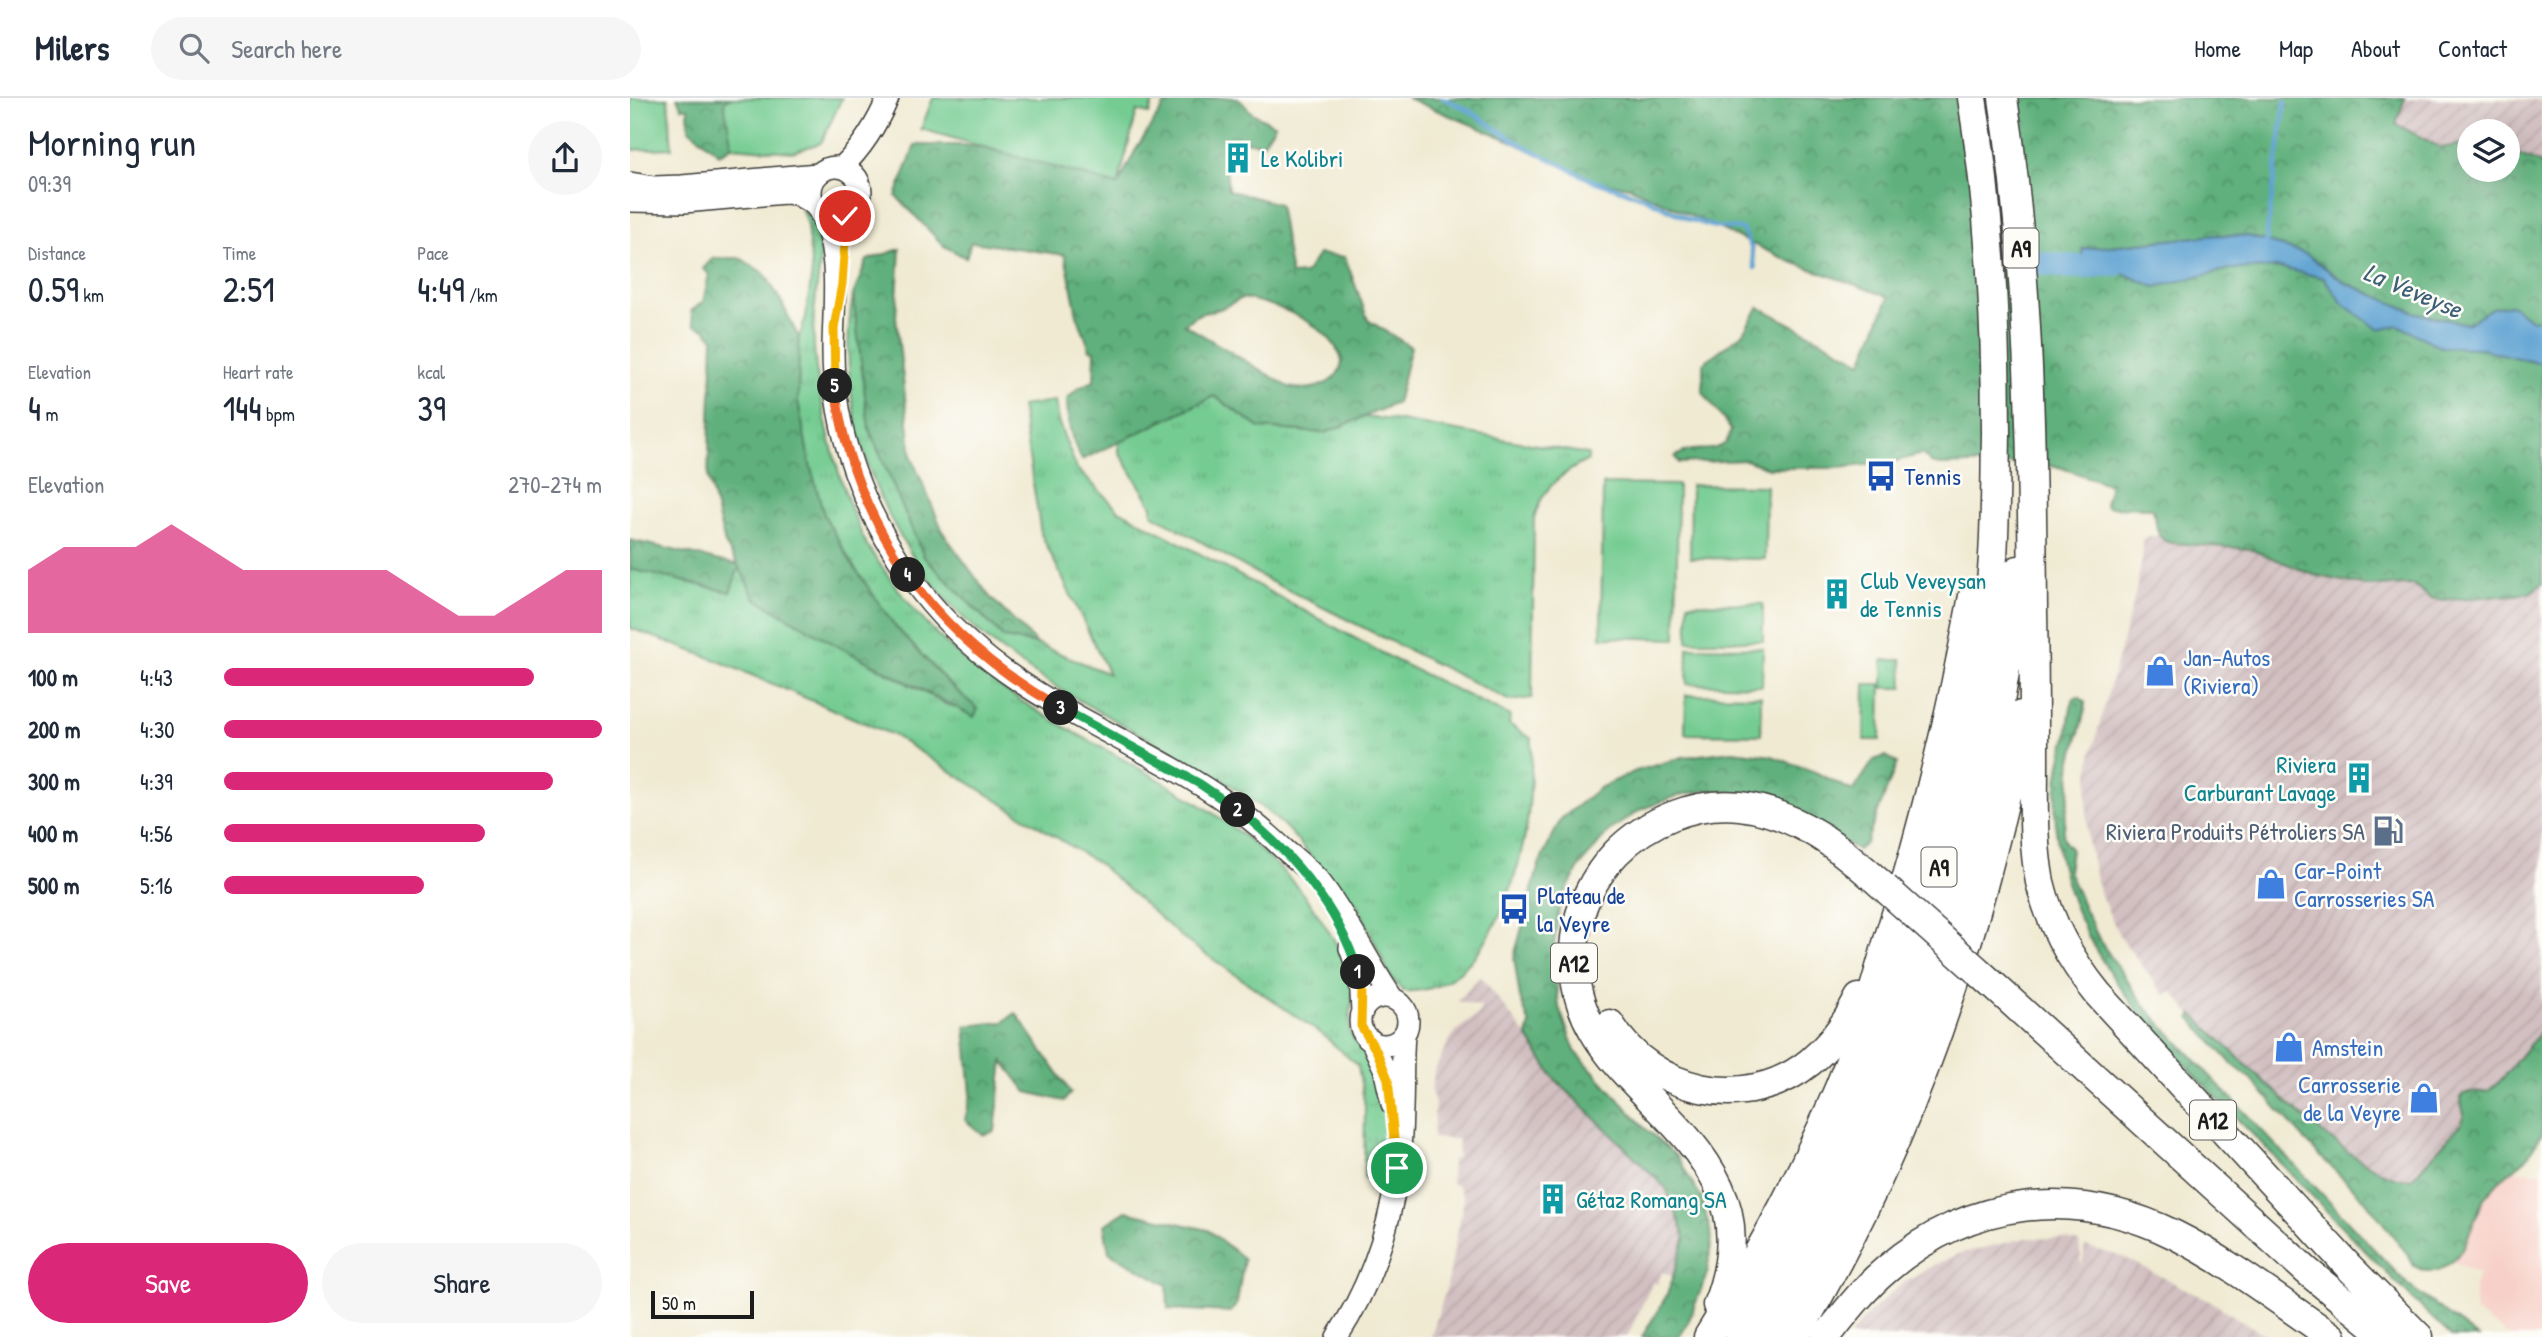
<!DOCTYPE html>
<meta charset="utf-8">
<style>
:root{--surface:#fff;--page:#f6f6f7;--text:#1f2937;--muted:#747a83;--line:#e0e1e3;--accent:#db2777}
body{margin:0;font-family:"Patrick Hand",sans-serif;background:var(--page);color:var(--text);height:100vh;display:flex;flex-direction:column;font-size:26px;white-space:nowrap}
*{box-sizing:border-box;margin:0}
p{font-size:23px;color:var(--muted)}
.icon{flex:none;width:38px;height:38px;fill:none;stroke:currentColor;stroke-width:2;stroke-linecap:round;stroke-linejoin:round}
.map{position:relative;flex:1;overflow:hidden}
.sheet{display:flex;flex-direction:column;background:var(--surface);width:630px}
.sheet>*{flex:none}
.tools{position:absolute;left:1827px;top:21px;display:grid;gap:14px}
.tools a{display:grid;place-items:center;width:63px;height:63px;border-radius:50%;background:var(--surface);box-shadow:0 7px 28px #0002;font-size:35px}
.scale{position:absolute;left:21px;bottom:18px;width:103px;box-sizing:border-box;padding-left:7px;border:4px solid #1c1c1c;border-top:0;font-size:19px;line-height:24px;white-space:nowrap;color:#1c1c1c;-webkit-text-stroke:5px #fdfcf7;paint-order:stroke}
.pin{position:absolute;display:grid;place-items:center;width:60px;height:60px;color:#fff;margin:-30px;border:4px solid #fff;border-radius:50%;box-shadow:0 2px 7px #0007}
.km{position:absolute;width:35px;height:35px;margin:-18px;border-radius:50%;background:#222;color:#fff;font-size:19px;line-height:35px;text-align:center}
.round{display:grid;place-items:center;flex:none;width:74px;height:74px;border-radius:37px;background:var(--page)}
.head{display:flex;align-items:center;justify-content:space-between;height:119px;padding:0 28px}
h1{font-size:38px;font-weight:600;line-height:52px}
.figures{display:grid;grid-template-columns:repeat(3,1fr);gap:10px;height:119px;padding:7px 28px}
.figures div{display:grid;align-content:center}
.figures b{font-size:35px;font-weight:600}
.figures small{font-size:19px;font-weight:400}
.figures p{font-size:19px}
.chart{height:196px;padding:14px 28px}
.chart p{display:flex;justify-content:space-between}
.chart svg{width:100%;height:126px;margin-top:7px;fill:var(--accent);opacity:.7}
.button{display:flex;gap:14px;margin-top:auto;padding:14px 28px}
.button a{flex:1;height:80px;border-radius:42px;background:var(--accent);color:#fff;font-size:28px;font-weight:600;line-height:80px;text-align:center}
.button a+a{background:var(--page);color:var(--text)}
ul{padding:0 28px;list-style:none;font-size:23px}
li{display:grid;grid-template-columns:112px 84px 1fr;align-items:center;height:52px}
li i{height:18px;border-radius:9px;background:var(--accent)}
header{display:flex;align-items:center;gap:42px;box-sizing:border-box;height:98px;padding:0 35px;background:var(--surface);border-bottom:2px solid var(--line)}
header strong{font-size:33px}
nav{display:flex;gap:38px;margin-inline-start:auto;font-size:24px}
.search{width:490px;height:63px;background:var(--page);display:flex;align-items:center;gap:18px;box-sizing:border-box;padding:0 24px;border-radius:38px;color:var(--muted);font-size:26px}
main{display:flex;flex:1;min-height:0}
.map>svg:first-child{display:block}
</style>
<header>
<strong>Milers</strong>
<div class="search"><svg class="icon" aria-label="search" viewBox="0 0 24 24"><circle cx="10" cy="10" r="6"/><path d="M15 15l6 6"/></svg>Search here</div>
<nav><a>Home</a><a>Map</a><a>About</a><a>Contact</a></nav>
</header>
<main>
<section class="sheet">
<div class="head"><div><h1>Morning run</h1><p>09:39</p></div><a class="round"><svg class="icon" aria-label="share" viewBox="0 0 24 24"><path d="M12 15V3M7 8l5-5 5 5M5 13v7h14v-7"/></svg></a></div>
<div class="figures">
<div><p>Distance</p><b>0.59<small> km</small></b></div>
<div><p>Time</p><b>2:51</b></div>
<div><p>Pace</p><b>4:49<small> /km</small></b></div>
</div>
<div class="figures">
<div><p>Elevation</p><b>4<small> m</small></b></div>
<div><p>Heart rate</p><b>144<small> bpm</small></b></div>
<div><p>kcal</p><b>39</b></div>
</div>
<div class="chart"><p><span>Elevation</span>270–274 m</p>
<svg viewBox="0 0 160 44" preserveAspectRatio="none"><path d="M0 44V22L10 14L20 14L30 14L40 6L50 14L60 22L70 22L80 22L90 22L100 22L110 30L120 38L130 38L140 30L150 22L160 22V44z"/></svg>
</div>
<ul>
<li><b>100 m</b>4:43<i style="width:82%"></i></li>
<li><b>200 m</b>4:30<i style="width:100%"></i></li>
<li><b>300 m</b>4:39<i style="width:87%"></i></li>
<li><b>400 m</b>4:56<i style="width:69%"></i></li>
<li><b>500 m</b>5:16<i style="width:53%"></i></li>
</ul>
<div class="button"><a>Save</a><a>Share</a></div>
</section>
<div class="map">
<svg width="1912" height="1239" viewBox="0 0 1912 1239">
<defs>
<pattern id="industrial-furrows" width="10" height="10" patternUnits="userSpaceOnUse" patternTransform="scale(1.75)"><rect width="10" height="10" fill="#d2bfc1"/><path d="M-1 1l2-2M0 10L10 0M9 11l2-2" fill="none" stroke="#b4a4a5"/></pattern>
<pattern id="grass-tufts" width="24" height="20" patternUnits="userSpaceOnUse" patternTransform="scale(1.75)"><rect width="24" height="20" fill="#74cc92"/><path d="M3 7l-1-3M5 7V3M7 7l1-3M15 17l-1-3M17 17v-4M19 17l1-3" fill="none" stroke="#64af7d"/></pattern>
<pattern id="forest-crowns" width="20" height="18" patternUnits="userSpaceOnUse" patternTransform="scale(1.75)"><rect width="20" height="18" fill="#5fb07c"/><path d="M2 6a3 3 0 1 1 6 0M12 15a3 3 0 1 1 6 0" fill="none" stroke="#4e8e65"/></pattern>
</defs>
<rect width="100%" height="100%" fill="#fdfcf7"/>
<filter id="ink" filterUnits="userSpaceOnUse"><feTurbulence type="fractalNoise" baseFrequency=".0143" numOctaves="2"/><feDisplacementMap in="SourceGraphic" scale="14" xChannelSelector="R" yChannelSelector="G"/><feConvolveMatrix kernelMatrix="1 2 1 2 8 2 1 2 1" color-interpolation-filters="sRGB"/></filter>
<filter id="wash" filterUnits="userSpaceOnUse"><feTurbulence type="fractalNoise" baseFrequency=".00686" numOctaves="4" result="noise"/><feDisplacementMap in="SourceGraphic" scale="28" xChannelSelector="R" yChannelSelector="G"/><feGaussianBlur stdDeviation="1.57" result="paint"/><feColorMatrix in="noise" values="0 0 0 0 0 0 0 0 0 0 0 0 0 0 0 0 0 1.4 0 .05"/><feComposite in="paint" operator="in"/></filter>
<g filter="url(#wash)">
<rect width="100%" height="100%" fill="#f0ead2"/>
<path fill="#f7d1c9" d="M1884,1072L1912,1075V1239H1881L1846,1214L1844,1188L1849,1176L1823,1163L1834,1149L1854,1100L1868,1084Z"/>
<path fill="url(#industrial-furrows)" d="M1775,0L1912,2V66L1878,52V33H1839V45L1811,50L1766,26Z
M1528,437L1535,444L1563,448L1592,447L1620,451L1684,477L1715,485L1736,488H1784L1800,500L1812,502L1885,497L1899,495L1912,486V931L1871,982L1858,993L1850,995L1841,994L1830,1000L1834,1016L1832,1025L1782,1080L1776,1082L1762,1079L1744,1072L1717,1055L1618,969L1581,931L1564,916L1561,917L1542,893L1534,897L1489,837L1469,793L1458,744L1457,721V698L1461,658L1506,493L1512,461V442L1514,440Z
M850,878L897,938L924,980L1036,1090L1050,1125L1055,1141L1043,1178L1032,1174L1028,1186L1023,1184L997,1239H801L817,1188L834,1101L828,1088L821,1085L822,1061H827L828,1041L803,1040L805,1005L801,993L804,974L819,943L827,932L849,916L851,909L828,903Z
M1396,1140L1436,1141L1449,1144L1452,1169L1455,1148L1493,1159L1583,1205L1638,1239H1218L1241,1213L1269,1188L1297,1171L1328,1156Z"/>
<path fill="url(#grass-tufts)" stroke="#487457" stroke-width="2" d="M171,110C176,115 184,121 186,128C195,149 188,175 186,196C183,218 183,247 186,270C193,319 204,366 222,413C227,424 231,437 237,447C252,471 270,494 288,516C399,647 592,673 689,818C701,836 714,857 721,878C727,895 718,915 720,933C722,945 736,951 741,963C760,1000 754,1044 751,1084L734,1080L735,1008L728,968L693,937L555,842L469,766L263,637L86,562L0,530V471L100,494L109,468L125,500L206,547L317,607L347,611L316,583L265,528L222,466L194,417L179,363L168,303L169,240L176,218L182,174L177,127Z
M223,197L239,331L294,459L374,540L407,546L479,576L411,436L391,308L425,303L428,323L447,371L489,412L765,562L880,618L879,626L902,641C901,673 901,706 895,737C883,797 848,899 773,893L761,880L727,806L717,803C698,780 680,756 660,734C644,717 621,701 602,688C584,675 562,665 542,654C484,621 423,591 370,551C264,473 200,328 223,197Z
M584,298L630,330L695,335L733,319L765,322L958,356V362C930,376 912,390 904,421L902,600L880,603L640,483L522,416V408L489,354V344Z
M1253,562H1272L1273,590H1253Z"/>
<path fill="url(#forest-crowns)" stroke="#3e664c" stroke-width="2" fill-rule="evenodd" d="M47,0H99L94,4L102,49L89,56L59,31L58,10H52Z
M539,0H608L622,15L645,27L633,46L607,42L596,67L598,92L649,106L661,177L675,176L688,156L715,159L738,222L781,249L767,305L695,335L630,330L584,298L452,362C441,342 437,325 437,301L448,290L464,283L465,253L460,252L447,217L435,157L341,144L336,160L314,148L266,98L285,47H334L360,51L488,87L505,53ZM612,200C646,206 702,226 712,263C709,287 680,294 659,289L554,226L569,216L590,211Z
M777,0H1775L1766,26L1811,50L1839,45V72H1878V52L1912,66V221L1902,222L1881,207L1862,210L1837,226L1786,215L1716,185L1676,156L1618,138L1586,137L1453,151L1454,175L1485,172L1525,189L1600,171L1652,170L1694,180L1713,206L1768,226L1811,249L1848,250L1912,266V486L1899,495L1885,497L1812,502L1800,500L1784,487L1736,488L1684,477L1620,451L1541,445C1522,440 1529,424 1522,410L1478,409L1475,406L1480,390L1478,386L1429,369L1370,365L1310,367L1301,365L1292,356L1263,364L1208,370H1138L1116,362L1049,365L1045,359C1060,346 1080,357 1096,345L1101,332L1073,294V265L1112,236L1129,209L1232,264L1259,199L1159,163L1000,89L966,84L881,43Z
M270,151L266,219L282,360L314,436L360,499L407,546L374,540L294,459L239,331L223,197L237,162Z
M83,160H110L135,176L151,203L169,240L168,303L179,363L194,417L222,466L265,528L316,583L348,611L344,619L206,547L125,500L109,469L100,494L0,471V442L108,467L95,446L78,378L83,240L75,231L64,227L61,213L73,204L79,176L73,171Z
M1449,599L1455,604V612L1442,662L1439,698L1433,736L1435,744L1441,752L1438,773L1455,812L1470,843L1517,911L1778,1187L1848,1239H1822C1759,1180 1700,1116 1640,1054C1532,943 1384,816 1436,642C1440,628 1438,612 1444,600Z
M1103,653L1142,658L1185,674L1223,693L1244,662L1255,658L1267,665L1236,745L1228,752L1133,698L1080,692L1050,697L1012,711L979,733L950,768L930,804L923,854L929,909L945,953L1015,1030L1047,1059L1071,1099L1082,1139L1077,1176L1057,1227L1049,1239H1012L1037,1197L1055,1141L1050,1125L1036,1090L924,980L897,938L900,927L890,900L884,859L909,766L931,721L969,690L1006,673L1053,659Z
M386,915L441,995L434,1003L397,994L373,963L365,1033L353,1037L335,1022L341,996L335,928L373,924Z
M1563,916C1598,948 1738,1093 1782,1080L1832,1025L1834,1016L1830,1000L1833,996L1858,993L1871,982L1912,931V1036L1896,1061L1868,1084L1854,1100L1834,1149L1823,1163L1808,1173H1794L1784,1168L1778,1157L1735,1102L1685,1053L1620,980L1602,966L1560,920Z
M496,1113L578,1132L614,1161L607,1205L601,1214L538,1211L537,1187L479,1154L474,1127Z"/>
<path fill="#74cc92" stroke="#487457" stroke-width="2" d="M0,0H38L42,50L0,52Z
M99,0H212L191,45L162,54L102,49L94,4Z
M303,0H532L529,5L523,4L519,16L507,13L488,87L291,31Z
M973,386L1048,387L1046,541L971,539Z
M1061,387L1136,388L1135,461L1060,460Z
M1058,505L1133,506V543H1058Z
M1058,549L1133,550L1132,588L1057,586Z
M1235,586H1251L1250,642H1234Z
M1056,597L1131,598V637L1055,636Z"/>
<path fill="#5da2d2" stroke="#3c5f77" stroke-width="2" d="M1586,137L1618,138L1676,156L1716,185L1786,215L1837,226L1862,210L1881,207L1902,222L1912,221V266L1848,250L1811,249L1768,227L1748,231L1713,206L1694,180L1652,170L1600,171L1525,189L1485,172L1454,175L1452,151Z"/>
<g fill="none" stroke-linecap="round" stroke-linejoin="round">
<path stroke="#5da2d2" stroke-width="4.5" d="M813,0L838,12L885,43L961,82L1013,99L1058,121L1085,129L1112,131L1121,149L1125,170
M1635,149L1655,4"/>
<path stroke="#5da2d2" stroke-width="24" d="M1354,148C1385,160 1419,169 1453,169C1464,169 1475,165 1486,166"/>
</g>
</g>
<g filter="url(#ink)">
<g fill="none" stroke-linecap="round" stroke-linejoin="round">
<g stroke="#3c3b37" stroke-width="24">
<path id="secondary" d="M181 94a25 25 0 1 1 50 0a25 25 0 1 1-50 0Z
M212,69C233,49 247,26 258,0
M0,85L24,89L52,88L188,76
M0,103L54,104L155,95L166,96L184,106
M189,113C212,153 203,208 203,253C203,334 234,415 281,480C367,601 488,627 602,708C621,721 638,736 655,752C667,762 680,772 690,784C718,820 737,863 763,901
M720,850L730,878L732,914
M730 923a24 24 0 1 1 48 0a24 24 0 1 1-48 0Z
M741,942L754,970L762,1006
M707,1239C751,1171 771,1092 772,1011C773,985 772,961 774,936"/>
</g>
<g stroke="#3c3b37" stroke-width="31">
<path id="motorway" d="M1373,0C1399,169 1402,342 1403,514C1404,563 1404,613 1404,662C1404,702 1402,744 1410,784C1420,826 1441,863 1468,896L1719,1169L1789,1239
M1350,875L1677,1173L1757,1239
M980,926C1022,995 1116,1016 1180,964C1202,946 1217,924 1229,900
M1087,1207C1102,1169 1107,1127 1089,1089C1046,997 930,960 945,840C949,809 964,778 986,755C1017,723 1065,703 1110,708C1169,715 1213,752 1255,790
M1078,1239C1136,1147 1186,1052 1225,950C1237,918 1246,883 1256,849C1292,734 1321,617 1343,498
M1109,1239C1246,1010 1335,750 1361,484C1366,435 1365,385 1366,335C1366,223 1360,111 1342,0
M1138,1239C1276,1005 1361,742 1388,472
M1165,1239C1249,1099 1311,945 1353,788C1368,732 1383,674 1391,617
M1196,1239C1215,1215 1233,1191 1257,1171C1341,1099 1446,1088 1545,1137C1601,1165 1650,1204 1702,1239"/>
</g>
<use href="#secondary" stroke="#fff" stroke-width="21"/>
<use href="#motorway" stroke="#fff" stroke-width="28"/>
<g stroke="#3c3b37" stroke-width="31" stroke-linecap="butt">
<path id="motorway-bridge" d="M1255,790L1350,875"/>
</g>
<use href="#motorway-bridge" stroke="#fff" stroke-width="28"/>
</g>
</g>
<g fill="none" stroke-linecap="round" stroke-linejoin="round" filter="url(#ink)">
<g stroke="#fff" stroke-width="14">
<path id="split-1" d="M728,874L732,890L731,928L747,954L758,981L767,1070"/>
</g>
<g stroke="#fff" stroke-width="14">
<path id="split-2" d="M608,712C660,753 709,809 728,874"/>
</g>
<g stroke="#fff" stroke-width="14">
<path id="split-3" d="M431,610L570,686L608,712"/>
</g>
<g stroke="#fff" stroke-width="14">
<path id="split-4" d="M278,477C319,534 370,576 431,610"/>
</g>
<g stroke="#fff" stroke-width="14">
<path id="split-5" d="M205,288C213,356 239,420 278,477"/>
</g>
<g stroke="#fff" stroke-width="14">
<path id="split-6" d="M205,288L204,230L212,186L216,129L223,113L215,118"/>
</g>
<use href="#split-1" stroke="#f5b400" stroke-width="9"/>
<use href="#split-2" stroke="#22a559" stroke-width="9"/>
<use href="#split-3" stroke="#22a559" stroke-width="9"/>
<use href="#split-4" stroke="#f0652b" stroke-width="9"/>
<use href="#split-5" stroke="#f0652b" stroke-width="9"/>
<use href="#split-6" stroke="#f5b400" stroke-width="9"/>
</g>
<defs>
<g id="building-bare" transform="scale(2.415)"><path d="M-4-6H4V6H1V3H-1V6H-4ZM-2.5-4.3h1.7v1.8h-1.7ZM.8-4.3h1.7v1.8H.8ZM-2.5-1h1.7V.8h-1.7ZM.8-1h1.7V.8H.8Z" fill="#0f9aa8" stroke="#fdfcf7" stroke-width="2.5" paint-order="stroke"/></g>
<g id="bus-bare" transform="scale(2.415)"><path d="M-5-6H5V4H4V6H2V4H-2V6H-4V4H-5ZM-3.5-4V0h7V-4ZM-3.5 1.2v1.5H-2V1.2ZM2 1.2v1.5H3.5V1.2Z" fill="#1a4fb4" stroke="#fdfcf7" stroke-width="2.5" paint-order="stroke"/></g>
<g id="shop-bare" transform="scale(2.415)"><path d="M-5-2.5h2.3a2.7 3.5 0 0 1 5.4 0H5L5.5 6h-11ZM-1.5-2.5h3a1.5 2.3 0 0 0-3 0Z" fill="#3f7fe0" stroke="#fdfcf7" stroke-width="2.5" paint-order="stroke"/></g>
<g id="fuel-bare" transform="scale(2.415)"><path d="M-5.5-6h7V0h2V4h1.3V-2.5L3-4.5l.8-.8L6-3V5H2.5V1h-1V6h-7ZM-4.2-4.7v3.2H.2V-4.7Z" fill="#5c6f8a" stroke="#fdfcf7" stroke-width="2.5" paint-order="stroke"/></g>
</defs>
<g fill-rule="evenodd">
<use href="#building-bare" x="608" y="60"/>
<use href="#bus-bare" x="1251" y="378"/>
<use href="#building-bare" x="1207" y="496"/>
<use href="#shop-bare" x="1530" y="573"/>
<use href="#building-bare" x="1729" y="680"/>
<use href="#fuel-bare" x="1758" y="733"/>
<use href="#shop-bare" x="1641" y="786"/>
<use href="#bus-bare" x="884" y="811"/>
<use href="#shop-bare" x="1659" y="949"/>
<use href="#shop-bare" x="1794" y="1000"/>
<use href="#building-bare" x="923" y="1101"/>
</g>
<g text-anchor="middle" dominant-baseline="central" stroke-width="5" stroke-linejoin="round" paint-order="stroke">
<g fill="#fdfcf7" stroke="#605f5e" stroke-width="2">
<rect x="1373.5" y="130.5" width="35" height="39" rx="5"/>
<rect x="1291.5" y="749.5" width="35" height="39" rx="5"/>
<rect x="921" y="845.5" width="46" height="39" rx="5"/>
<rect x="1560" y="1002.5" width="46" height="39" rx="5"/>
</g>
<g font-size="23" font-weight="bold" fill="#1c1c1c">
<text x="1391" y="150">A9</text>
<text x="1309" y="769">A9</text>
<text x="944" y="865">A12</text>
<text x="1583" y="1022">A12</text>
</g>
<g font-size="24" fill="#0d838f" stroke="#fdfcf7" text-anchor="start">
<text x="631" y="60">Le Kolibri</text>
<text x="1230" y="482">Club Veveysan<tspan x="1230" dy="28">de Tennis</tspan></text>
<text x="1706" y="666" text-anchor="end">Riviera<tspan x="1706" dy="28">Carburant Lavage</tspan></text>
<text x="946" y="1101">Gétaz Romang SA</text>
</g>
<g font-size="24" fill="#164399" stroke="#fdfcf7" text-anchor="start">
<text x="1274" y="378">Tennis</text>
<text x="907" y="797">Plateau de<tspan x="907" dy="28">la Veyre</tspan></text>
</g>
<g font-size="24" fill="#366cbe" stroke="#fdfcf7" text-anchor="start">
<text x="1553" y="559">Jan-Autos<tspan x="1553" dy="28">(Riviera)</tspan></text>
<text x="1664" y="772">Car-Point<tspan x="1664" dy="28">Carrosseries SA</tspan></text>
<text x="1682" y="949">Amstein</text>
<text x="1771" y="986" text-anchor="end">Carrosserie<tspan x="1771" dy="28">de la Veyre</tspan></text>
</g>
<g font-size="24" fill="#4e5e75" stroke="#fdfcf7" text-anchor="end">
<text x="1735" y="733">Riviera Produits Pétroliers SA</text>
</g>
<g font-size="26" font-style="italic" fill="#3c5f77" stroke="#fdfcf7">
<text transform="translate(1783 192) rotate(23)">La Veveyse</text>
</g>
</g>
</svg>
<div class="tools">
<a><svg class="icon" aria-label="layers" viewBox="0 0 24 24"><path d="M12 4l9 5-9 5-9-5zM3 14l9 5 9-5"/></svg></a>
</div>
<div class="scale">50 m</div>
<div class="pin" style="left:767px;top:1070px;background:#1e9e55"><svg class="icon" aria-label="arrive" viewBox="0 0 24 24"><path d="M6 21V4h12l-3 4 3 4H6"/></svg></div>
<div class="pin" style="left:215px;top:118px;background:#d93025"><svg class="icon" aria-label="check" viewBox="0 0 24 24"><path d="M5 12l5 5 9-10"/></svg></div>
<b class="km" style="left:728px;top:874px">1</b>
<b class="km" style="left:608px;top:712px">2</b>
<b class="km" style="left:431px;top:610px">3</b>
<b class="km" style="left:278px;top:477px">4</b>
<b class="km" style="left:205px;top:288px">5</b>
</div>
</main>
